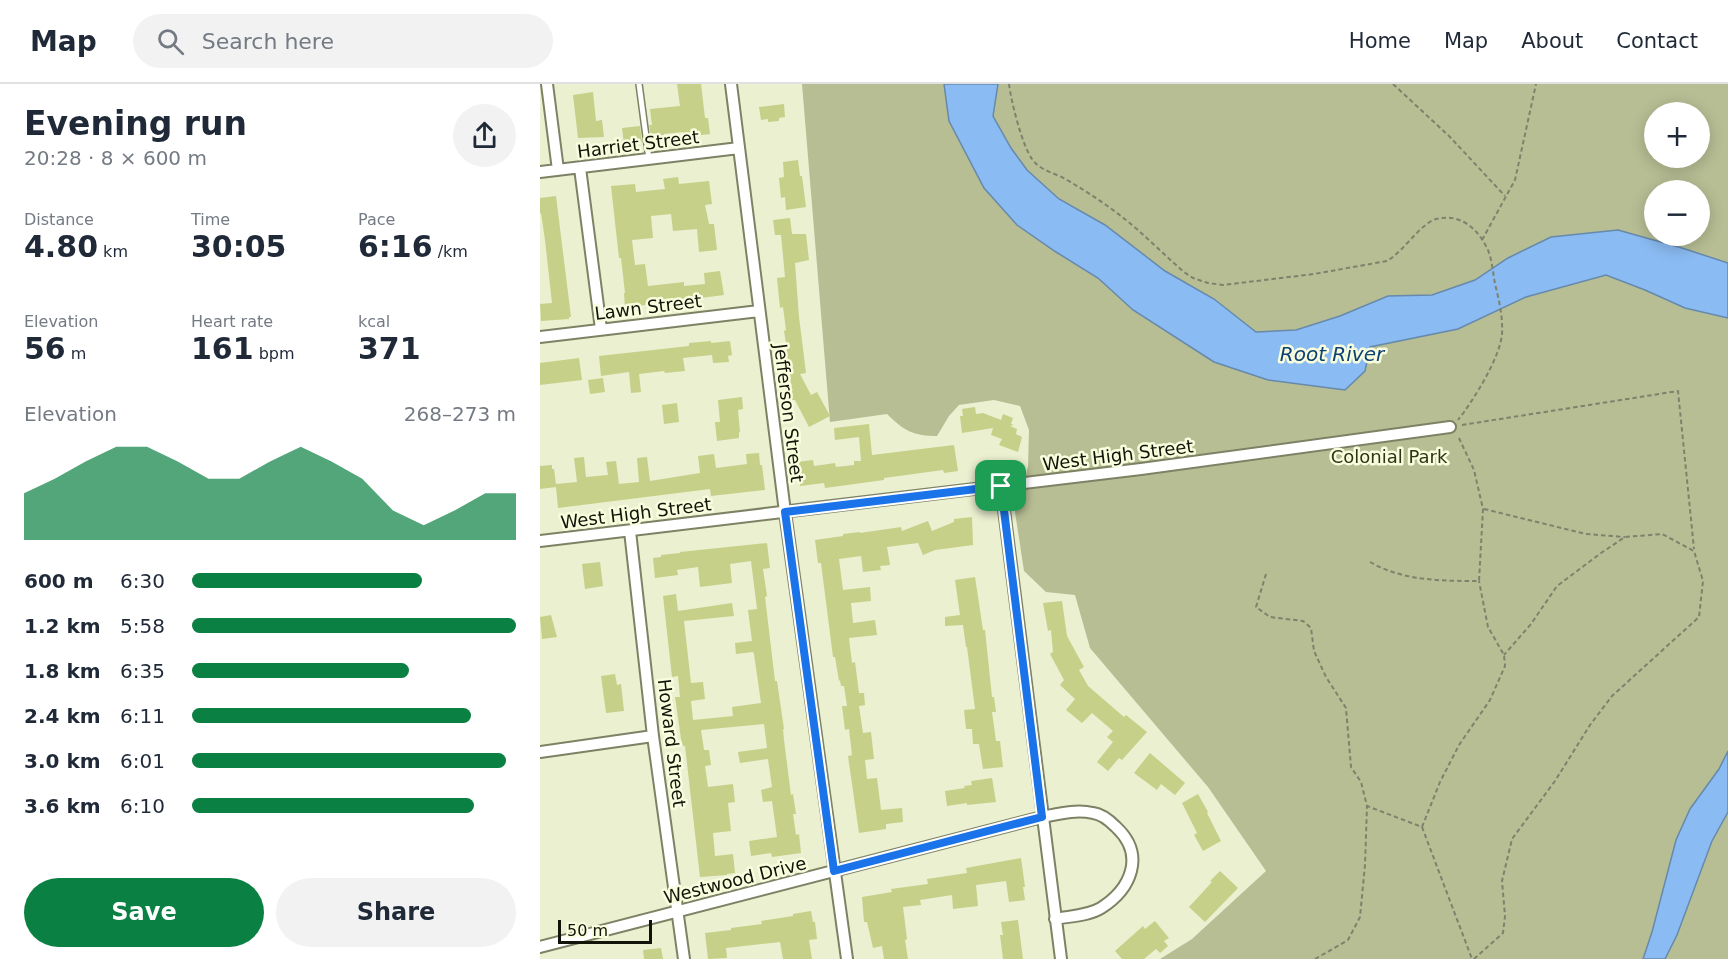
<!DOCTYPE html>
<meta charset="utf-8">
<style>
:root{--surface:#fff;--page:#f2f2f3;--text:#1f2937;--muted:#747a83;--line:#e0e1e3;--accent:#0b8043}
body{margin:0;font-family:"DejaVu Sans",sans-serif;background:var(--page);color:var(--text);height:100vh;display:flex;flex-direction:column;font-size:22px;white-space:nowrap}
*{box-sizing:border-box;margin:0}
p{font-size:20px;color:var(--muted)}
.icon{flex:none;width:33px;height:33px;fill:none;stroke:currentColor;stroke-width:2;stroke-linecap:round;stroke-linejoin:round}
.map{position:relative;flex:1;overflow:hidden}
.drawer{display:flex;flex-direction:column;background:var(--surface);width:540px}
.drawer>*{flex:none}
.fabs{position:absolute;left:1104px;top:18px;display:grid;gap:12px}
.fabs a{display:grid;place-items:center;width:66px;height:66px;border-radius:50%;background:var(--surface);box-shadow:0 3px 15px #0003;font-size:30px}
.scale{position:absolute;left:18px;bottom:15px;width:94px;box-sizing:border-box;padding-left:6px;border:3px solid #131409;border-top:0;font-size:16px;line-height:21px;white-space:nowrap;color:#131409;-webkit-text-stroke:4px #f8fddd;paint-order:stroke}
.pin{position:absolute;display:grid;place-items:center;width:51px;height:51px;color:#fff;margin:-26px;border-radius:12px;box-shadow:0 3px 9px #0006}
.round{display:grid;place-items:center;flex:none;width:63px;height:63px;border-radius:32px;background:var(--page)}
.summary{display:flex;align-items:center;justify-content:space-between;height:102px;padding:0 24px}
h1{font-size:33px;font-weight:600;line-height:45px}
.metrics{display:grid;grid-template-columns:repeat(3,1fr);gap:9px;height:102px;padding:6px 24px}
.metrics div{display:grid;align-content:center}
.metrics b{font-size:30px;font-weight:600}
.metrics small{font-size:16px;font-weight:400}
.metrics p{font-size:16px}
.chart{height:168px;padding:12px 24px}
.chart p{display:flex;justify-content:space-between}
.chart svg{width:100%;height:108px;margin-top:6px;fill:var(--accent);opacity:.7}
.action{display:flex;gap:12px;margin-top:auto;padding:12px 24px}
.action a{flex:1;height:69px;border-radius:36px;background:var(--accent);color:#fff;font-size:24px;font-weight:600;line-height:69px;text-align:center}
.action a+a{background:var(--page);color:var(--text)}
ul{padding:0 24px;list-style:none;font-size:20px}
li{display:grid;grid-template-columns:96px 72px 1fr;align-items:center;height:45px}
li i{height:15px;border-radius:8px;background:var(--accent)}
header{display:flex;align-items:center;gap:36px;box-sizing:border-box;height:84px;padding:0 30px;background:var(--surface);border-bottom:2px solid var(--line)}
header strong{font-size:28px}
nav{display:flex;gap:33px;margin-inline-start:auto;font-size:21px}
.search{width:420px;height:54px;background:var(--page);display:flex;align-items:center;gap:15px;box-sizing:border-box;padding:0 21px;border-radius:33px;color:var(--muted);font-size:22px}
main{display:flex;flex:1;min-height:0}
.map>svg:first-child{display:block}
</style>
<header>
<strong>Map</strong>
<div class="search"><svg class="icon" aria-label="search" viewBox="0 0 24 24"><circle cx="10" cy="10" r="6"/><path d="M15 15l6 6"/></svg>Search here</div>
<nav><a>Home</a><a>Map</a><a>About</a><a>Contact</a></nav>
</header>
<main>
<section class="drawer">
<div class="summary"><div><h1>Evening run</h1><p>20:28 · 8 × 600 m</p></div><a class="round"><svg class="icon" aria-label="share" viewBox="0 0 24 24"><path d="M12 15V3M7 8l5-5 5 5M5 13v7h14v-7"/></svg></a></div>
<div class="metrics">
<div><p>Distance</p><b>4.80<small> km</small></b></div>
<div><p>Time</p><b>30:05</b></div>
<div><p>Pace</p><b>6:16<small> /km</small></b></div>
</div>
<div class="metrics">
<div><p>Elevation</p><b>56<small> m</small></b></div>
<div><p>Heart rate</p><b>161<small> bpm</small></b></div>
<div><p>kcal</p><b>371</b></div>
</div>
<div class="chart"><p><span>Elevation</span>268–273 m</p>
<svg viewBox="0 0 160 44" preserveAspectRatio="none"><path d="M0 44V25L10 19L20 12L30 6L40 6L50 12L60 19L70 19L80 12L90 6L100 12L110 19L120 32L130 38L140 32L150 25L160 25V44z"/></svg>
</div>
<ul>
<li><b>600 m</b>6:30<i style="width:71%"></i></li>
<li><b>1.2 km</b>5:58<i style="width:100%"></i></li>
<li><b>1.8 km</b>6:35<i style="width:67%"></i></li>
<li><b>2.4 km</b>6:11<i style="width:86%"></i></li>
<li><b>3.0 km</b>6:01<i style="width:97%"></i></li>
<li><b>3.6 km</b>6:10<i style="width:87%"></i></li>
</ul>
<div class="action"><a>Save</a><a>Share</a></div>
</section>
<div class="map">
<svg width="1188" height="875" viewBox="0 0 1188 875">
<rect width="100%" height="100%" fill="#eaf0d0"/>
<path fill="#b7be94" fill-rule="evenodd" d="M262,0H1188V179L1119,158L1188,198V875H620L652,855L726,787L668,703L550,564L535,511L506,508L484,487L475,428L481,413L488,382L489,346L480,322L454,316L419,321L409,332L397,352C374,352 364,347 347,330L290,338ZM1114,28H1160V74H1114ZM1114,106H1160V152H1114Z"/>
<path fill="#8abbf2" stroke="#6689ac" stroke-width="1.5" d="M404,0H458L453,32L471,64L487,86L519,115L565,141L625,187L674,215L716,248L756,246L800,232L848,212L892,211L935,196L968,174L1011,153L1078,146L1142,164L1188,179V234L1145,224L1105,206L1066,191L986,213L918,245L830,263L825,287L805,306L728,296L674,278L593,226L558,194L516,168L477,141L444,104L409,37Z
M1188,667V728L1172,757L1137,851L1125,875H1103L1112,848L1136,756L1150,725L1179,685Z"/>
<path fill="#c6d088" d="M137,0H161L165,34H168L170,50L144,53L143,48L124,50L125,55L112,57L109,41H112L110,25L140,22Z
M53,8L56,37L62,36L64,53L38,54L33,11Z
M244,20L245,33L239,34V37L228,38V35L221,36L219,23Z
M100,42L102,58L84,60L82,44Z
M258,76L260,92H262L266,123L246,126L245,113L241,114L239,94L244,93L243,78Z
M138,93L139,100L169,97L172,120L165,121L169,140H174L177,166L159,168L157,145L133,147L131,130L111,132L113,154L92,156L95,181L105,180L108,202L144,198V202L165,200L164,189L180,187L184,211L138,217V216L85,224L84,209H85L81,174H79L71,102L95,100L96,108L125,105L123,95Z
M16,112L31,233H29V235L1,237L0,220L12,219L5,156L1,129L0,130V114Z
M250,134L252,150H266L269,176L255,179L259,233L266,289L260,290L271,311L277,308L290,332L269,343L255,316H252L250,291L248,283H246L245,269H246L247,265L244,247L246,246L243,223L240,224L237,194L245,193L241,151H235L233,136Z
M171,257V259L190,257L192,271L188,272L189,278L173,279L172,271L143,274L145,287L125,289L124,287L99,290L101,308L91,309L89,288L61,292L59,272L149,262V259Z
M39,274L42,296L0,301V279Z
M63,294L65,308L50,310L48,296Z
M202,313L203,325L198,326L200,348H199V354L177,357L175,338H180L178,316Z
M137,319L139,338L124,340L122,321Z
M435,323L436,330L443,329L461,336L463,330L473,334L471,340L474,341L470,342L477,345L476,350L482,353L478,368L459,361L462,355L451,351L453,344L422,349L420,332H423L422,325Z
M329,340L332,371L414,361L418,387L404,389L403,386L344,394V396L285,404L284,399L260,402L257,378L273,376L274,382L295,379L296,383L314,381V377H321L319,353L295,356L294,344Z
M219,369L220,381H222L225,406L171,412L170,405L18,424L16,403L0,405V382L12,381V385H14L16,400L37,398L34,374L44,373L46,393L68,391L66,378L76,377L79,400L99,398L97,374L107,373L110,397L160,389L158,372L174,370L176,384L207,380L206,370Z
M432,433L433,461L395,466L383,471L378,459L347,463L350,481L340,482L341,486L323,488L321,472L299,475L303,506L330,503L331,517L311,519L313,539L335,536L337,551L309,554L312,579L315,578L319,609H324L325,621L319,622L323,649L331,648L334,675L325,676L327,695L337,694L341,726L362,724L363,738L346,740V745L319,749L308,672L312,671L309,645L305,646L302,622H307L304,602H301L300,596L299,597L295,573H293L281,479H278L275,456L303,452V450L320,448V449L361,443L362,447L388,437L392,447L414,438V435Z
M227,459L230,484L223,485L227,512L225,513L235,597H237L244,645H243L244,656L251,711L253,710L256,730H253L256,751L259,750L261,769L232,773L231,769L211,772L209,757L237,753L232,717L223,718L221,706L232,703L228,675L200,679L198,668L227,664L224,640L161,646L164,666H169L171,681L165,682L168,703L193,700L195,718L188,719L191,747L173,749L175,772L193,770L195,789L187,790V791L160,793L145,662H143L141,655L135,613H140L138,592L132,593L123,512L136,510L138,527L192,519L194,532L144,537L151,599L163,598L165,615L151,617L153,636L193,632L192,623L221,619L214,570L213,568L196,570L195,559L212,557L208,526L217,525L211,477L190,480L192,499L160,503L158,483L137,486L138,491L115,494L113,474L121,473V471L140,469V468Z
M60,478L63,502L45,505L42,480Z
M435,493L443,546H445L452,613H454L456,628H452L456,657H460L463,683L443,685L439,660H433L432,645H426L424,626L435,625L427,563H426L423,541L405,542V533L420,531L415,496Z
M522,517L527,552L544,583L539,586L548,602L584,633L586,631L607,648L582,676L579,674L568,687L557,678L573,658L567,653L573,647L552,629L542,639L526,626L535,615L520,601L524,596L510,570L513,568L511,546L508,547L503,519Z
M11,531L17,553L2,555L0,533Z
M75,590L77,601L81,600L84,627L66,629L61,592Z
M610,669L645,699L635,711L621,700L617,706L594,689Z
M452,694L456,718L427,721V719L407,722L405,707L425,704L424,702L432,701L431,697Z
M658,710L668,728L667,729L681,757L663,767L654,751L657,749L642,719Z
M481,774L485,803H483L485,816L469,818L466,797L436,801L438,822L413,825L412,811L380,816L381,821L363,823L367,855L365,856L368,875H344L342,862L333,864L327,838H324L322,813L352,808L351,805L388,800L387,795L427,789L426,784Z
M680,787L698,804L665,838L649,823L672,798L670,797Z
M271,827L273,838H275L277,855L269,856L272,875H243L240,858L186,864L187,874L168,875L165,849L191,846V844L222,840L221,837L253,832V830Z
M478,836L483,875H463L460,851H463L461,838Z
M615,837L629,854L624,857L628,862L620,869L616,865L604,875H582L575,867L603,842L605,845Z
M121,864L123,875H104L103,866Z"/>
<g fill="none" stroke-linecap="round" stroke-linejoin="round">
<g stroke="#7e8265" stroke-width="8">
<path id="service" d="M99,0L109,75"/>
</g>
<g stroke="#7e8265" stroke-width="14">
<path id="minor" d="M7,0L18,86
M191,0L245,428L307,875
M40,84L61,245
M0,88L199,64
M0,253L219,227
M461,402L521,875
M90,447L113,652L144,875
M0,457L601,385L910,343
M0,668L113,652
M0,863L502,733C518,730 536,725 553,729C562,730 570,737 576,743C606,771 591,805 561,824C548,832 530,832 515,835"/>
</g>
<path stroke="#7e826c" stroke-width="2" stroke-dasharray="4.5 3" stroke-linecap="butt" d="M469,0C471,17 482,61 492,75C500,87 516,89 527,96C546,107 564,119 581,132C603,149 623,170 644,188L653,194L668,199L683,201L774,190L847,177C864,167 880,140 896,135C920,129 937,144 947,164C952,174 953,189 955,200C959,216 963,233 962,250C960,274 933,317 918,336
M853,0L910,53L965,112
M942,156L975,96L996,0
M922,341L1138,307L1154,465
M944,425L1046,450L1085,453
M830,478C863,497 902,497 939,497L943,425L934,386L918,352
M726,490L716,523L730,533L763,537L771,544L774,567L786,593L806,624L811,683L821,698L827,722L882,743L900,698L919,661L950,616L965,582L964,571L948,543L939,497
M882,743L932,875
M775,875L808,856L820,833L825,781L827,722
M934,875L963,849L965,832L962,797L972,755L1015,697L1050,641L1072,612L1159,533L1163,497L1154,467L1122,450L1085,453L1061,469L1017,502L991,540L964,571"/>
<use href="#service" stroke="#fff" stroke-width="5"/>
<use href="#minor" stroke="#fff" stroke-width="10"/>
</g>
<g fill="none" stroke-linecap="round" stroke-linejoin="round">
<g stroke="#fff" stroke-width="12">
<path id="route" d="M461,402L502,733L294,787L245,428Z"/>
</g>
<use href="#route" stroke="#1a73e8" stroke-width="8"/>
</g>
<g text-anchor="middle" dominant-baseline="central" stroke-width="5" stroke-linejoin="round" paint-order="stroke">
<g font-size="18" fill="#131409" stroke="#f8fddd">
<text transform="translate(98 60) rotate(-7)">Harriet Street</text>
<text transform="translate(108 223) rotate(-7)">Lawn Street</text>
<text transform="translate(249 329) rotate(83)">Jefferson Street</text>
<text transform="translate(578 371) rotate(-7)">West High Street</text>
<text transform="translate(96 429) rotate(-7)">West High Street</text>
<text transform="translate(132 659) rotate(83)">Howard Street</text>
<text transform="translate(195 796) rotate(-14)">Westwood Drive</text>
</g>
<g font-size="18" fill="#303414" stroke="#f8fddd">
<text x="849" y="372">Colonial Park</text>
</g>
<g font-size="20" font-style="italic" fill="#0f4274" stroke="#f8fddd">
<text x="792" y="270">Root River</text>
</g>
</g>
</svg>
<div class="fabs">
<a>+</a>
<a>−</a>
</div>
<div class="scale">50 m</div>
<div class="pin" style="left:461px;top:402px;background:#1e9e55"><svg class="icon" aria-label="arrive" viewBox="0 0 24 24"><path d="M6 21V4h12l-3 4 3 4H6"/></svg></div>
</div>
</main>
